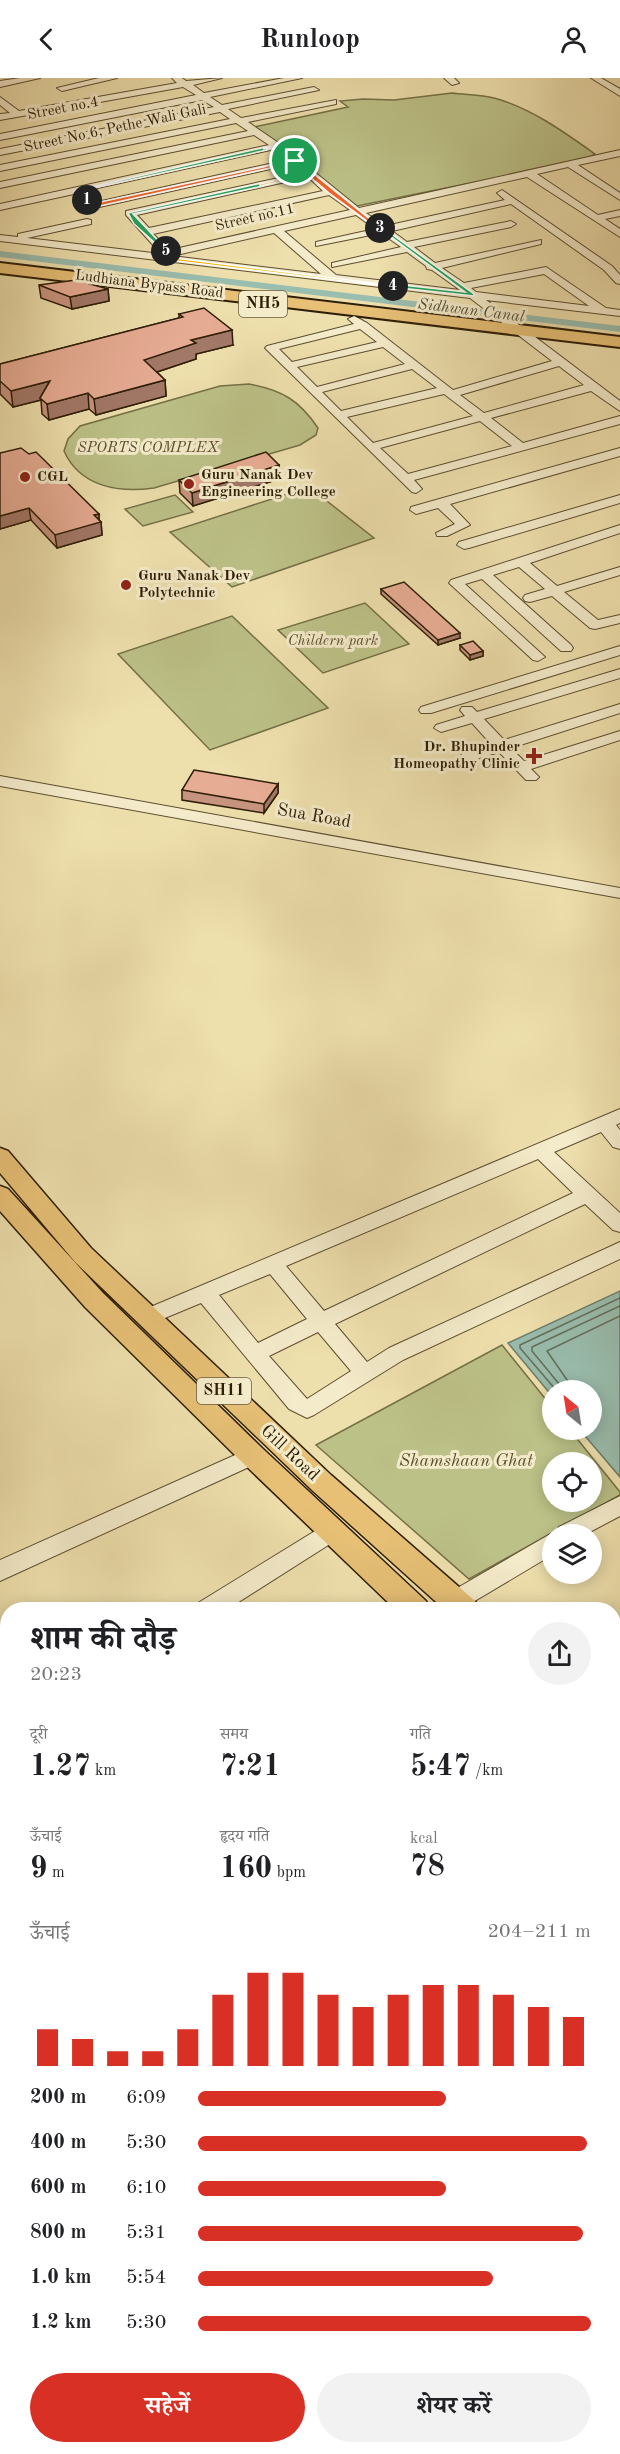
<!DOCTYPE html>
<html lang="hi">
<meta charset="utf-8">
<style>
:root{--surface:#fff;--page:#f2f2f2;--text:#202124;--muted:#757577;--accent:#d93025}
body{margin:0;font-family:"Old Standard TT","Noto Serif Devanagari",serif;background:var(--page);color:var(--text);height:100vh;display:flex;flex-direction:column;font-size:22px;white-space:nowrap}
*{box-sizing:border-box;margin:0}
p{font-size:20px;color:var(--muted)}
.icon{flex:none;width:33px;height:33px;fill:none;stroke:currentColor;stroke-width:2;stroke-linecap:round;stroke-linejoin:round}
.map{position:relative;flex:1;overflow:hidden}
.details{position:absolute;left:0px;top:1524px;width:621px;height:852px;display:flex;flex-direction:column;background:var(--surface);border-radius:24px 24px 0 0;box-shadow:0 3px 15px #0003}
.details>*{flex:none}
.needle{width:39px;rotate:330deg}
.fabs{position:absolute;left:542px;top:1302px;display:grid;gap:12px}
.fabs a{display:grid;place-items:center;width:60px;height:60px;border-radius:50%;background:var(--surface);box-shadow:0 3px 15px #0003;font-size:30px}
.pin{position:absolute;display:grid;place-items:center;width:51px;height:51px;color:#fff;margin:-26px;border:3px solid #fff;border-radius:50%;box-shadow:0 2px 6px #0007}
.km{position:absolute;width:30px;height:30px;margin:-15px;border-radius:50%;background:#222;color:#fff;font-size:16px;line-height:30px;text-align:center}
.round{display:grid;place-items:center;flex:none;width:63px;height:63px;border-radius:32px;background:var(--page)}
.head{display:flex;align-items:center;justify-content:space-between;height:102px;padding:0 30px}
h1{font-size:33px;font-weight:700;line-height:45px}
.metrics{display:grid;grid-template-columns:repeat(3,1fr);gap:9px;height:102px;padding:6px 30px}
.metrics div{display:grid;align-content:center}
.metrics b{font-size:30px;font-weight:700}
.metrics small{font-size:16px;font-weight:400}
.metrics p{font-size:16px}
.chart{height:168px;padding:12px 30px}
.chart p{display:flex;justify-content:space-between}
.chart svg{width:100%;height:108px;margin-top:6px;stroke:var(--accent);stroke-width:6}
.button{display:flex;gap:12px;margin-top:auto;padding:12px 30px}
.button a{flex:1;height:69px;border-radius:36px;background:var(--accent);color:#fff;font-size:24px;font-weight:700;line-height:69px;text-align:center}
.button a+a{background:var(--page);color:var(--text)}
ul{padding:0 30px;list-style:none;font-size:20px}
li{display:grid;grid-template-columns:96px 72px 1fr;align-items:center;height:45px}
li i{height:15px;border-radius:8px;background:var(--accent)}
header{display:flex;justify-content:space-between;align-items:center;height:78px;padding:0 30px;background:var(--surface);font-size:27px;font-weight:700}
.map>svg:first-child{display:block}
</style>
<header><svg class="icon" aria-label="back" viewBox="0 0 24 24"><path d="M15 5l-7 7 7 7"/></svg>Runloop<svg class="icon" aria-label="person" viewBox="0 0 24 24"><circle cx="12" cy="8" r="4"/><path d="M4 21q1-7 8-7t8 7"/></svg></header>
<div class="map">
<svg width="620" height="2376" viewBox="0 0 620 2376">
<rect width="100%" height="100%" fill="#eee0ad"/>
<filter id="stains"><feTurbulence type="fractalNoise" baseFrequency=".00333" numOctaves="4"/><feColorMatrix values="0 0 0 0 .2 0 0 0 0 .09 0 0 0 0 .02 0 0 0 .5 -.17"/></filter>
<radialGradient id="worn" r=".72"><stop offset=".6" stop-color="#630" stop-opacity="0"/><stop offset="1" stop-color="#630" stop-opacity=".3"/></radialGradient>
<path fill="#bcc187" stroke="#757046" stroke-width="1.5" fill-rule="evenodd" d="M452,15C465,17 480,16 494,20C531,30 564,54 595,76L584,82L357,128L311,95L292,74L254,49L348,29L340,23L363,21L394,22Z
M249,306C282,312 299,322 318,350L316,357L300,367L154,410C119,415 80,409 64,373L68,361L80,348L220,308Z
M309,409L374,460L232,509L170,454Z
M175,417L193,434L143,448L125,431Z
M365,525L409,566L323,595L278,552Z
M232,538L328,630L210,672L118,576Z
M502,1267L552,1329V1352H570L620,1414V1417L469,1501L316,1367ZM552,1384H591V1424H552Z"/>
<path fill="#99bdae" stroke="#6e7d6b" stroke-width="1.5" d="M620,1213V1399L580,1352H591V1312H552V1318L508,1265Z"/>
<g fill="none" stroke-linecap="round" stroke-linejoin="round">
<path stroke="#646e5a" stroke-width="1.5" d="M556,1312L520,1270V1267L620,1220
M564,1312L532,1273V1269L620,1228
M574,1312L547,1273L620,1238"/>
<path fill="#99bdae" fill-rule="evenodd" d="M0,173L620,248V254L0,179Z"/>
<g stroke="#5e4e30" stroke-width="2">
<path id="minor" d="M20,0H40L0,9V3Z
M99,0H117L62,13L57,10Z
M172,0H182L186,3L222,0L193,7L204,15L284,0H302L210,19L222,27L314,9L319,12L228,31L241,40L336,22V26L248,44L280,66L359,130L620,72V78L578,87L620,115V122L568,89L537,96L598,137L620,132V138L605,141L620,151V159L527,99L366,135L385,148L505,122L497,115L502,112L612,188L620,197V206L616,205L604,192L511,126L392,153L407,164L511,143L516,146L511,149L414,169L435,185L541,162V166L442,190L464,205L546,189L606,230L620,232V238L486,222L620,323V333L591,313L491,340L523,365L620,338V346L414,402L422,411L416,415L412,414L265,270L267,268L354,246L348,241L354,238L367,245L453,312L552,283L470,220L0,163V157L18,159V156L87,141L91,142V146L27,160L161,176L126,137V133L302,95L293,86L95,130L74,116L0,132V126L269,67L254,57L0,110V104L248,53L236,45L0,93V87L230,41L220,34L0,77V71L214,29L202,22L0,62V56L196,17L183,9L0,42V36L10,35L0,27V19L19,33L177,5ZM275,71L287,82L97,124L84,113ZM308,99L323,113L149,150L137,137ZM329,117L350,132L170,172L153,156ZM356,137L375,151L316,164V168L381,155L401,169L332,185V189L407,174L426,188L427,191L432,192L460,212L336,197L284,153ZM274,155L321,196L172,178ZM544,196L589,228L476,214L471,210ZM360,251L377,264L292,284L279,271ZM383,269L405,286L317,309L297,289ZM559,288L584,307L484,335L460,317ZM412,291L437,310L341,333L322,314ZM444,316L473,338L373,365L347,339ZM480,343L512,368L408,396L380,370Z
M444,0H454L459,5L452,7Z
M591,0H601L620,11V18Z
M620,370V378L450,426L470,447L447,458H437L436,455L455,446L438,430L416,436L410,432L411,429Z
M620,417V425L469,470L464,471L457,467L459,464Z
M620,447V455L530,485L557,508L620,489V497L564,514L598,542L620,537V545L595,551L590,550L552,518L530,524L525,523L523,520L525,517L545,511L519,489L493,497L571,567L573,570L571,573H561L482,501L465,506L545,579L538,583L533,582L449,505L451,502Z
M620,568V577L431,635H421L419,632L421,629Z
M620,591V600L484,641L504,662L620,626V635L511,670L524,683L620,653V662L531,691L539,699L536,702H526L499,674L467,684L462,682L460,679L462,676L491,666L472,645L441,654L434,650L436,647L465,638L460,632L462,629H472L477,634Z
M0,698L620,810V820L0,708Z
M620,1031V1045L616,1047L620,1052V1071L613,1069L601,1054L554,1074L620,1135V1154L613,1152L585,1126L335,1246L367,1284L389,1270L620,1164V1181L403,1282L314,1337L307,1340L289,1331L201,1225L148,1247L141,1245L138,1239L141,1233ZM538,1081L573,1115L324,1233L286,1188ZM270,1196L307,1241L258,1265L219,1217ZM318,1254L351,1293L307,1321L269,1278Z
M253,1369L260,1372L264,1378L260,1384L0,1503V1482Z
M620,1418V1438L586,1456H556L559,1449Z
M333,1442L341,1445L344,1452L341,1459L226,1532H195L198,1525Z
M552,1455L555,1456H552V1477L463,1530H447L444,1523L447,1516Z
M620,1580V1604L614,1607V1583Z
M0,1741L8,1744V1781L0,1778Z
M8,1816V1842L0,1845V1819Z
M614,1828H620V1854L614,1853Z
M620,1886V1914L614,1917V1889Z
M8,1894V1960L0,1957V1897Z
M8,2023V2050L0,2054V2026Z
M8,2237V2267L0,2271V2240Z
M8,2319V2352L0,2355V2322Z"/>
</g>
<g stroke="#2e1e06" stroke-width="3">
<path id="major" d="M0,1070L8,1073L91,1170L331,1397L475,1523L479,1532H445L313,1413L75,1184L0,1095Z
M0,1108L8,1111L103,1215L262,1370L426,1523L430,1532H396L244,1386L85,1229L0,1133Z
M614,1662L620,1664V1696L614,1694Z
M614,1711L620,1714V1748L614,1745Z"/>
</g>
<g stroke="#2e1e06" stroke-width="4">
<path id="highway" d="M0,185L620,259V269L0,195Z"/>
</g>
<use href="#minor" fill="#f4ebca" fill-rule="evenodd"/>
<use href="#major" fill="#e7c076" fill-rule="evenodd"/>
<use href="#highway" fill="#e7c076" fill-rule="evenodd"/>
</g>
<path fill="#c7947f" stroke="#2e1e06" stroke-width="1.5" d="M39,207L108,211L109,223L72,231L41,220Z
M179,236L233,267L196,276V281L157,294L165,302L166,318L96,337L89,331L49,342L42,336L41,322L13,329L0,316V286L179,240Z
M0,375L99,436V442L101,444L102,457L57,470L31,442L0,451Z
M279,387V401L193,428L180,415L179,402Z
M381,511L460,560L438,567L381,516Z
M460,567L483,573V578L470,582L460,572Z
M278,706V715L264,735L182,722V712Z"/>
<path fill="#a27868" stroke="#2e1e06" stroke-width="1.5" d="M108,211L109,223L72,231L70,219Z
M232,252L233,267L196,276V281L145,298L144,282L191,262Z
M165,302L166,318L96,337L94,321Z
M50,303L40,320L41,322L13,329L11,313Z
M88,315L89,331L49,342L47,326Z
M279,387V401L193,428L192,415Z
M29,430L31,442L0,451V438Z
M99,436V444H101L102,457L57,470L55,457L94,437Z
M460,555V560L438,567V562Z
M483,573V578L470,582V577Z
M278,706V715L264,735V726Z"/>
<path fill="#e7ac94" stroke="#2e1e06" stroke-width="1.5" d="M76,202L108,211L70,219L39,207Z
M204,230L232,252L191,262L196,265L144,282L165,302L94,321L88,315L47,326L40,320L50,303L11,313L0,303V286L183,239L179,236Z
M21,370L29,376L36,374L99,436L94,437L101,444L55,457L29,430L0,438V375Z
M266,374L279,387L192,415L179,402Z
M404,504L460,555L438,562L381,511Z
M473,563L483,573L470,577L460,567Z
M194,692L278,706L264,726L182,712Z"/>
<path fill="#f0652b" stroke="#fff" stroke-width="1.5" d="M295,82L297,84L95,129L84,122L88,121L96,125Z"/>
<path fill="#22a559" stroke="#fff" stroke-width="1.5" d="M266,69L267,72L80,113L89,122L87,124L74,113Z"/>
<path fill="#f0652b" stroke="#fff" stroke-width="1.5" d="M278,67L382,151H378L329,115L276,70L263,71Z"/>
<path fill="#22a559" stroke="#fff" stroke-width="1.5" d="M378,149H382L474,216V218L391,209L393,206L465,214Z"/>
<path fill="#f5b400" stroke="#fff" stroke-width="1.5" d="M164,172L171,175L166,179L396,208L393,209L160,181L165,175Z"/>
<path fill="#22a559" stroke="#fff" stroke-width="1.5" d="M262,105L263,108L133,136L167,172L166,175L134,146L128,135Z"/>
<path fill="#f5b400" stroke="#fff" stroke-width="1.5" d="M293,82H297L310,97L260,108V106L305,96Z"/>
<g fill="#8f2418" stroke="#f4ebca" stroke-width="2">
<circle cx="25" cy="399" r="6"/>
<circle cx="189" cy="406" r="6"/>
<circle cx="126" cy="507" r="6"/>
<path d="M531 669h6v6h6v6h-6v6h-6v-6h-6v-6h6z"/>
</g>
<g text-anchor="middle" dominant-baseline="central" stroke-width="6" stroke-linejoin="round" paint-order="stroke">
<g font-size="15" fill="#2e1e06" stroke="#f4ebca">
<text transform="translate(63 31) rotate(-11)">Street no.4</text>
<text transform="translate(115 51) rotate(-12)">Street No 6, Pethe Wali Gali</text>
<text transform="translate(255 140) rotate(-13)">Street no.11</text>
<text transform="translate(149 207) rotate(7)">Ludhiana Bypass Road</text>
</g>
<g font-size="15" font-style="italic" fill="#594f2d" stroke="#f4ebca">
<text x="148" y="370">SPORTS COMPLEX</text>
<text x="333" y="563">Childern park</text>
</g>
<g font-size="15" font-weight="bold" fill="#2e1e06" stroke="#f4ebca" text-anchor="start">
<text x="201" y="397">Guru Nanak Dev<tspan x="201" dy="17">Engineering College</tspan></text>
<text x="37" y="399">CGL</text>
<text x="138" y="498">Guru Nanak Dev<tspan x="138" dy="17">Polytechnic</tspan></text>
<text x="520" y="669" text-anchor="end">Dr. Bhupinder<tspan x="520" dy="17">Homeopathy Clinic</tspan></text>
</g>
<g fill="#f4ebca" stroke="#695c41" stroke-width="1.5">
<rect x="239" y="213" width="48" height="26" rx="4.5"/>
<rect x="197" y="1300" width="54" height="26" rx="4.5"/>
</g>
<g font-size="16" font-weight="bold" fill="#2e1e06">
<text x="263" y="226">NH5</text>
<text x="224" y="1313">SH11</text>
</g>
<g font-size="16" font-style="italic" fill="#4e4e38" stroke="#f4ebca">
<text transform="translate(471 233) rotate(7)">Sidhwan Canal</text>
</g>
<g font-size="18" fill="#2e1e06" stroke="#f4ebca">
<text transform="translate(314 738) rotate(10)">Sua Road</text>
<text transform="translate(290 1375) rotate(43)">Gill Road</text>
</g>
<g font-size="18" font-style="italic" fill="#594f2d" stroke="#f4ebca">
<text x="466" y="1383">Shamshaan Ghat</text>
</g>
</g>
<rect width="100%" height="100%" filter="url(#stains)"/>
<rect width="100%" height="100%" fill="url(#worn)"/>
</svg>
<div class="fabs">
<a><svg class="needle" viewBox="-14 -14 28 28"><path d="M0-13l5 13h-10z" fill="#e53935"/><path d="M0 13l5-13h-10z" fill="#757577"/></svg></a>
<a><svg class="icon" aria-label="locate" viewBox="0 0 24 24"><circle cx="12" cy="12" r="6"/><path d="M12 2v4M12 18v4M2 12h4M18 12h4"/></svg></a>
<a><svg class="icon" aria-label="layers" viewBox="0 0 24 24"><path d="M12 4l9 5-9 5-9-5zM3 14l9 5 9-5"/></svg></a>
</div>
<div class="pin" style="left:295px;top:83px;background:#1e9e55"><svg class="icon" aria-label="arrive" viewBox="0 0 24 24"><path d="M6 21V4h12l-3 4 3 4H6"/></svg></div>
<b class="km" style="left:87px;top:122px">1</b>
<b class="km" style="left:380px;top:150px">3</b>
<b class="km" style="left:393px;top:208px">4</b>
<b class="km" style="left:166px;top:173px">5</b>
<section class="details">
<div class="head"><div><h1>शाम की दौड़</h1><p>20:23</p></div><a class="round"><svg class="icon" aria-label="share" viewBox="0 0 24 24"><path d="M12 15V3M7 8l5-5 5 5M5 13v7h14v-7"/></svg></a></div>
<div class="metrics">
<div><p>दूरी</p><b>1.27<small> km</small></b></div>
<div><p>समय</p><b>7:21</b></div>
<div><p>गति</p><b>5:47<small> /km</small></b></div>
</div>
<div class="metrics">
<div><p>ऊँचाई</p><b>9<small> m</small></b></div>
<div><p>हृदय गति</p><b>160<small> bpm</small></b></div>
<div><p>kcal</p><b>78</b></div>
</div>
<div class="chart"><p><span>ऊँचाई</span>204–211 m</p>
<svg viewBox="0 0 160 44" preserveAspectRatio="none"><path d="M5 44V29M15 44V33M25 44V38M35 44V38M45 44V29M55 44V15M65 44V6M75 44V6M85 44V15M95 44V20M105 44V15M115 44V11M125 44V11M135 44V15M145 44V20M155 44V24"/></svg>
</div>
<ul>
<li><b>200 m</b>6:09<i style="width:63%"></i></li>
<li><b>400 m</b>5:30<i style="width:99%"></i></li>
<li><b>600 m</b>6:10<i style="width:63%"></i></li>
<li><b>800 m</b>5:31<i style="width:98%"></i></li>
<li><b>1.0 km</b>5:54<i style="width:75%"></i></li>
<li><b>1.2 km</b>5:30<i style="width:100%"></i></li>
</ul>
<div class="button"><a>सहेजें</a><a>शेयर करें</a></div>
</section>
</div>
